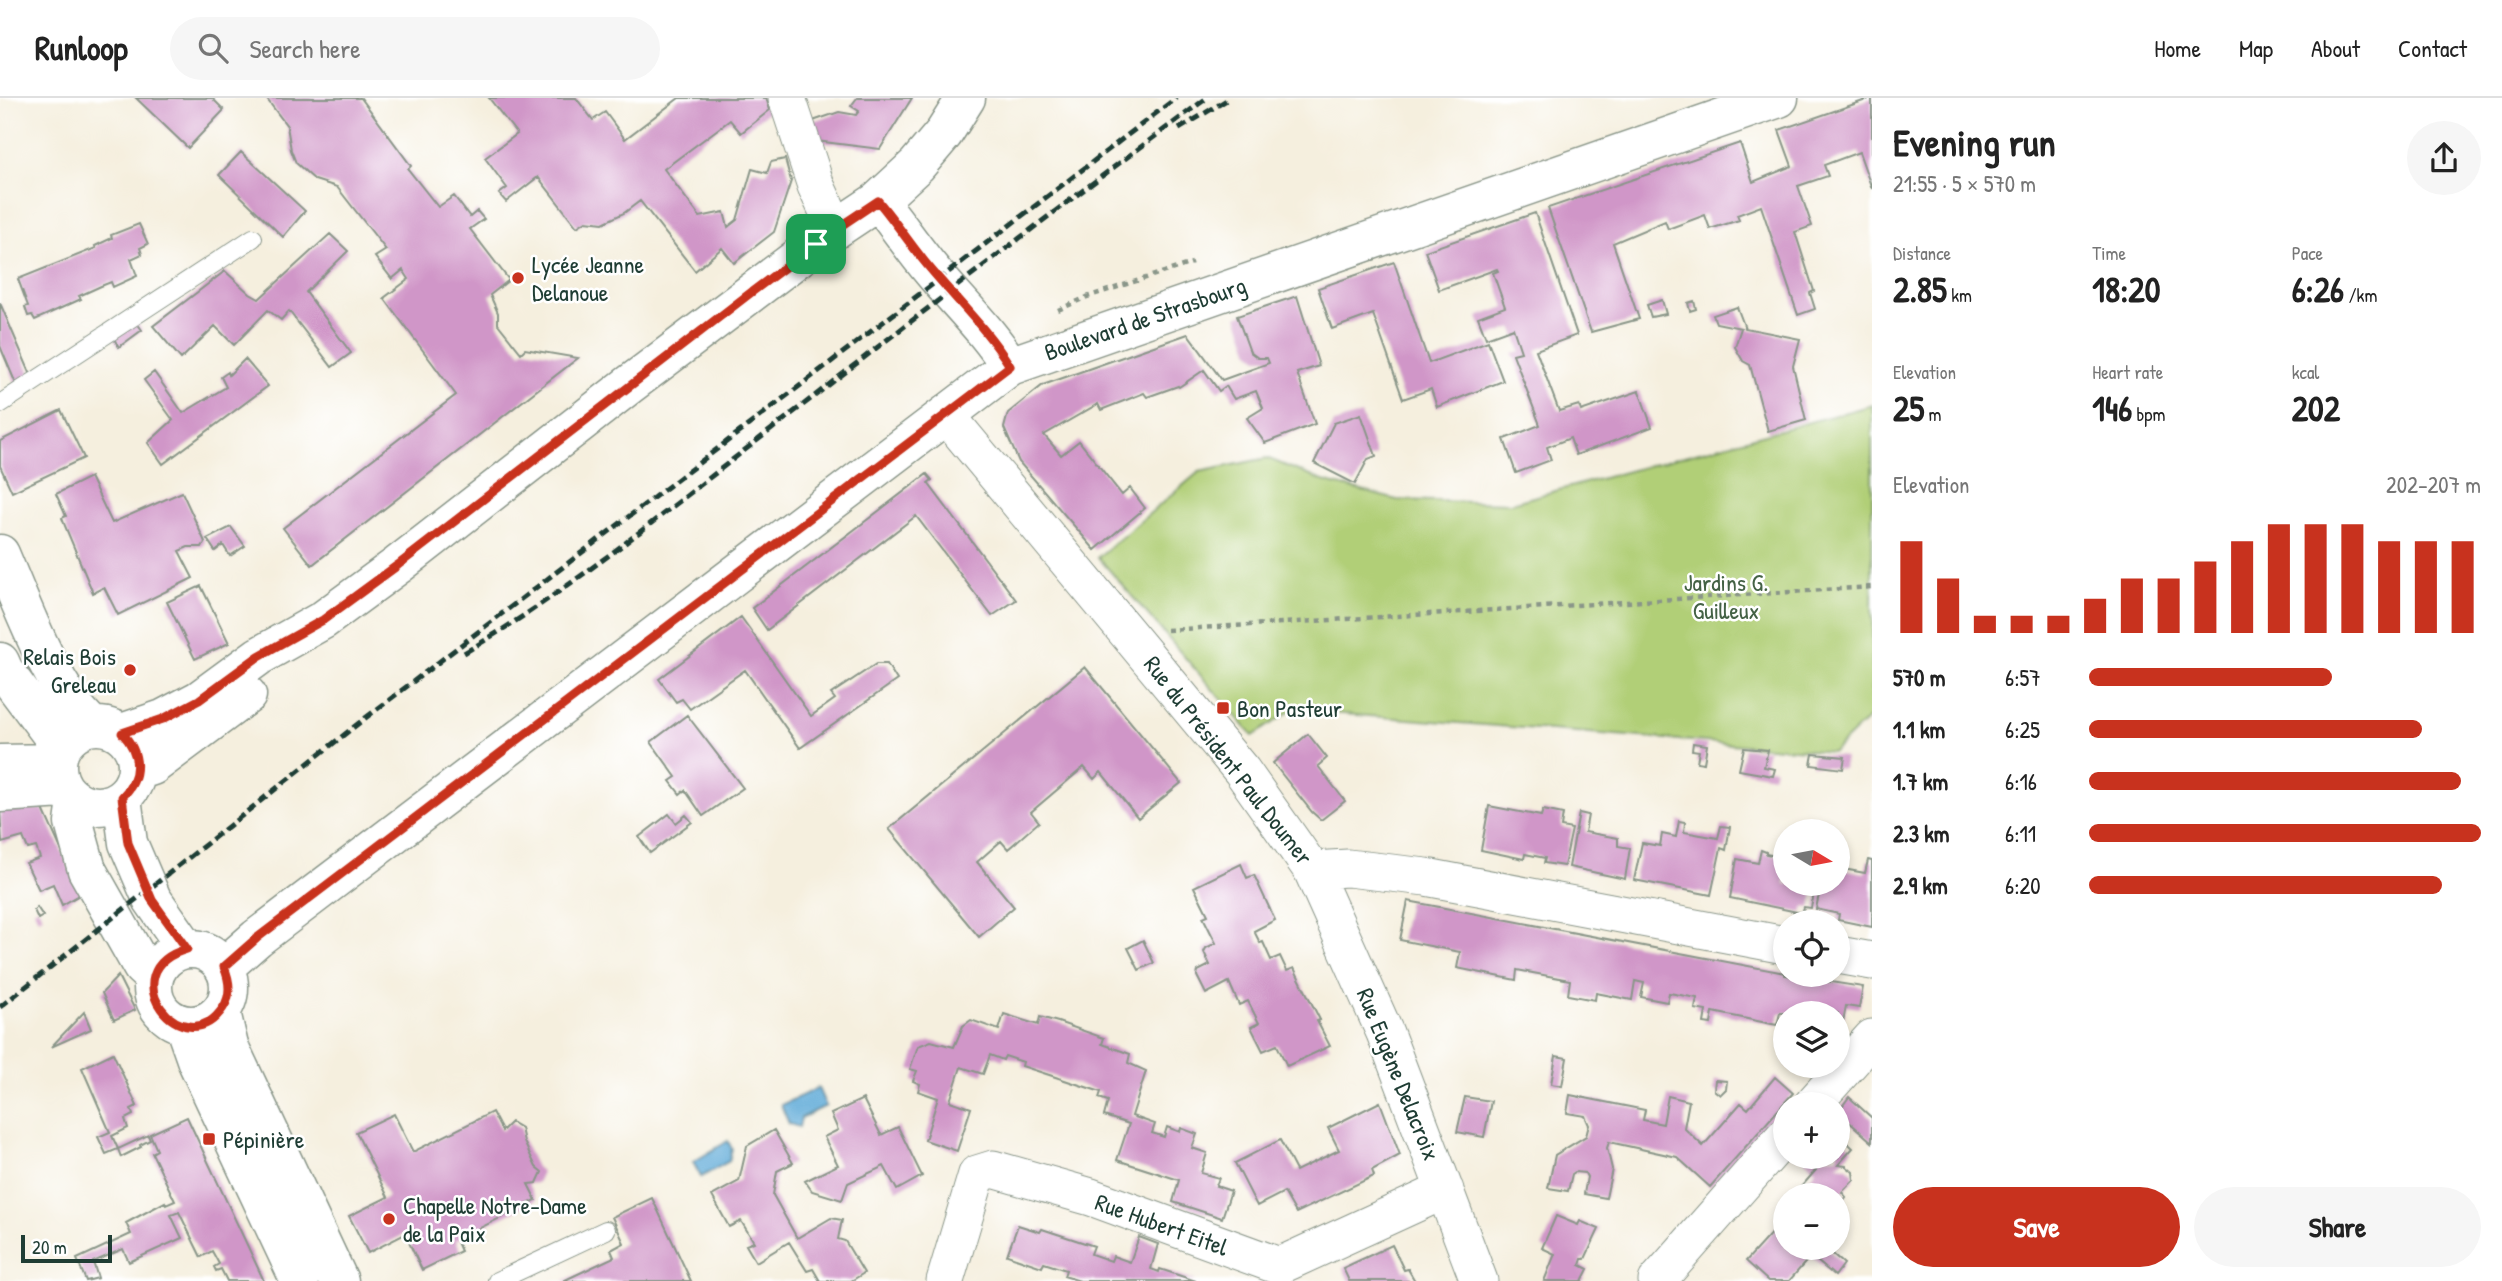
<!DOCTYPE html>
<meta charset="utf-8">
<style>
:root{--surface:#fff;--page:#f6f6f6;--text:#222;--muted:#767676;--line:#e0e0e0;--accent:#c8321e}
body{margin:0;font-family:"Patrick Hand",sans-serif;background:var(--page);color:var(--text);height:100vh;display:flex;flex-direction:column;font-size:26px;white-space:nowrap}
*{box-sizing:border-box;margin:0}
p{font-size:23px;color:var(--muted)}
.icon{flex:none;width:38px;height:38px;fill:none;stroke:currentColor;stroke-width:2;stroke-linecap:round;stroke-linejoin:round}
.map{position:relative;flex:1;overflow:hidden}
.details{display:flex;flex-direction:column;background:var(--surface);width:630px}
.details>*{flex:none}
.needle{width:46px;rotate:100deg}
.fabs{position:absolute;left:1773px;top:721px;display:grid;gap:14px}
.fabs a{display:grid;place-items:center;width:77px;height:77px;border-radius:50%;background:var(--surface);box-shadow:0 4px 10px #0003;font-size:35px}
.scale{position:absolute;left:21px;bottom:18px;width:91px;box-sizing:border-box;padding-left:7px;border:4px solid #1f3d34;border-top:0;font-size:19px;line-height:24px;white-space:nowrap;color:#1f3d34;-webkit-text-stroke:5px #fff;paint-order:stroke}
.pin{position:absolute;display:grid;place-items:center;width:60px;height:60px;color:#fff;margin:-30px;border-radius:14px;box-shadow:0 4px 10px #0006}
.round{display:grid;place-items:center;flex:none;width:74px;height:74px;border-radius:37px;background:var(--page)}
.overview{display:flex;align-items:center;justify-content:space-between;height:119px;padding:0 21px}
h1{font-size:38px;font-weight:700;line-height:52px}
.stats{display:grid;grid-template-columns:repeat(3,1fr);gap:10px;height:119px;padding:7px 21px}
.stats div{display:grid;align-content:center}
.stats b{font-size:35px;font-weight:700}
.stats small{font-size:19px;font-weight:400}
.stats p{font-size:19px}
.chart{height:196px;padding:14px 21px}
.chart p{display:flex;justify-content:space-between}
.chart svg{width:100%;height:126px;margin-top:7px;stroke:var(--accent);stroke-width:6}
.primary-button{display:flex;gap:14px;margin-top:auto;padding:14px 21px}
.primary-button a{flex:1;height:80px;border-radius:42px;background:var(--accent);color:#fff;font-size:28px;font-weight:700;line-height:80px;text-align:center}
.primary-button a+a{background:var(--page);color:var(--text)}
ul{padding:0 21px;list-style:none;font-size:23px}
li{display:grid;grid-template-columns:112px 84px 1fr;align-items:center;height:52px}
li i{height:18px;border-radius:9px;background:var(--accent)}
header{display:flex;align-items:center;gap:42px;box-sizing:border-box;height:98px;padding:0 35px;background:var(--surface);border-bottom:2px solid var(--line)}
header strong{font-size:33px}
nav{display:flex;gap:38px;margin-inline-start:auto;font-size:24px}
.search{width:490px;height:63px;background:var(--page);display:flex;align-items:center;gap:18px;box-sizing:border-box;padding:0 24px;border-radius:38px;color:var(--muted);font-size:26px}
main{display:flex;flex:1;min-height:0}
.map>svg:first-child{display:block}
</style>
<header>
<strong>Runloop</strong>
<div class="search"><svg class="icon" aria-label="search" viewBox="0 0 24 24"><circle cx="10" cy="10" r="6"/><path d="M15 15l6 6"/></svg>Search here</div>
<nav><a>Home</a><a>Map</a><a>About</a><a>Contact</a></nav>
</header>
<main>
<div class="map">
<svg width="1872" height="1183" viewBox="0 0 1872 1183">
<rect width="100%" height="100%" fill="#fff"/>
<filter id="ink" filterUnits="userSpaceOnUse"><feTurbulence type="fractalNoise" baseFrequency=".0143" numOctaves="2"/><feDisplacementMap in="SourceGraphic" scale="14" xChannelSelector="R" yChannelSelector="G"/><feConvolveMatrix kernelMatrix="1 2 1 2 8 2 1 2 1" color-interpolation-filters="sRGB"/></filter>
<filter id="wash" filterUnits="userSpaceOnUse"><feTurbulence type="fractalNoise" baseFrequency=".00686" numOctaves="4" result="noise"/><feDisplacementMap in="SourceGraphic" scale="28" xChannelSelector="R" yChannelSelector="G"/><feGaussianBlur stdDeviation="1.57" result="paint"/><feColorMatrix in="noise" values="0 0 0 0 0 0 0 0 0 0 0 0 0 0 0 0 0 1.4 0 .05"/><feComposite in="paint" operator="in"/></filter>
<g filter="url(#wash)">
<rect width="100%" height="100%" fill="#f5efde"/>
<path fill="#b1cf77" stroke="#688656" stroke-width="2" d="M1872,307V617L1833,654L1292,612L1253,638L1098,459L1199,374L1267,360L1323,383L1397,402L1511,405Z"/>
<path fill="#60abd8" stroke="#407486" stroke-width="2" d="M818,990L826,1008L801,1020L799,1029L789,1026L781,1007Z
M728,1043L732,1051L729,1063L701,1079L693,1064Z"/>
<g id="blocks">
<path fill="#d096c8" d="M136,0H212L224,12L188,50Z
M266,0H361L411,68L408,71L438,109L454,98L470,119L477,113L484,121L470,131L509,182L490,197L498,215V226L521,255L525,251L578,260L312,467L283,430L456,297L384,200L409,181L403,172L392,181L375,159L386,152L337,89L315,82L296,65L291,52L287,28Z
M489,0H576L593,22L605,14L625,41L679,0H766L770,12L741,35L730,22L664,71L700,119L724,114L728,129L737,122L752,71L767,75L771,64L785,61L791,83L774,134L734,165L722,150L695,173L640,103L624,115L603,125L586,123L577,129L538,79L506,104L499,96L507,90L485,60L517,36Z
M857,0H912L880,51L816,43L810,24L839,14L856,17L859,13L851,8Z
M1872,0V91L1859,54L1824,67L1828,78L1798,88L1812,128L1795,134L1814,193L1810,195L1815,211L1798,217L1761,108L1737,117L1739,122L1710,131L1705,117L1668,131L1665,123L1613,145L1639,221L1591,234L1548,110L1740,45L1753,84L1792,68L1779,32Z
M241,54L305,113L283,139L219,77Z
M1535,115L1577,237L1536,252L1559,313L1579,307L1581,313L1639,293L1652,329L1576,357L1570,340L1547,349L1551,362L1516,375L1504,341L1540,327L1513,256L1521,254L1513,230L1486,240L1478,219L1505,209L1493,175L1498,173L1497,171L1439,192L1425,153Z
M139,126L148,146L140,150L142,156L131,161L137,178L113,189L111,184L101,188L79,198L81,201L35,222L32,217L28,218L25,209L28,208L18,181L96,150L95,148L112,140L111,137Z
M330,136L348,153L306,194L351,255L332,269L289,213L281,222L268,212L234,247L215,228L181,261L153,228L225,173L250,196L259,201Z
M1394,164L1429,265L1488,243L1503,283L1437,309L1431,291L1403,301L1373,216L1332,231L1318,190Z
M1297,198L1319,268L1297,275L1315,326L1265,345L1247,320L1263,310L1256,293L1234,301L1226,288L1219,293L1204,272L1179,289L1178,288L1147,299L1144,295L1101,312L1098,306L1044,337L1061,357L1079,343L1122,397L1130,390L1145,410L1095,452L1019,364L1004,330L1008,315L1043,287L1188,236L1222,282L1269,265L1267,260H1258L1250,254L1237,218Z
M1662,202L1666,216L1651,219L1647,207Z
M1694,203L1696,211L1690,213L1688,205Z
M0,205L31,277L16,286L0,248Z
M1737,209L1745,230L1800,241L1793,268L1806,322L1768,333L1750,267L1743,263L1735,249L1741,230L1716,225L1713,217Z
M137,225L142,232L119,249L114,241Z
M245,261L268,288L163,366L148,345L173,322L144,282L154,274L183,315L226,289L221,279L228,274L229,277Z
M61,312L84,360L12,394L0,368V343Z
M1361,316L1376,358L1368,361L1355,386L1314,365L1334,325Z
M927,376L932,382L928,385L1016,502L992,518L916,418L767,532L752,510Z
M90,379L112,425L182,394L205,444L202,449H188L179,453L193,480L118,517L104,489L93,495L65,428L62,420L66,418L56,396Z
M231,429L245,448L230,458L223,447L215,453L207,441Z
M201,488L229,545L195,561L167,504Z
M741,519L811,618L835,601L831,596L876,566H887L897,582L800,650L745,572L690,611L682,601L676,604L659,581Z
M1085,569L1181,685L1138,720L1101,674L1094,681L1084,669L1031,714L1039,724L1008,751L1001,743L977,764L1014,809L979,839L889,731Z
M687,617L743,690L703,718L685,692L680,696L670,683L676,679L651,644Z
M1308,636L1327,660L1318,668L1345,703L1321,722L1312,714L1273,665Z
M1693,645L1707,647L1704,665L1697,664L1699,653L1692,652Z
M1744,650L1768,652L1764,669L1775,671L1773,678L1739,672Z
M1813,656L1845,659L1843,671L1811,667Z
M1489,708L1541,718L1543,712L1563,716L1561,729L1572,731L1564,768L1544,765L1545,760L1525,756L1524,761L1481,752Z
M43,711L81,796L62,807L53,786L39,792L26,765L40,760L36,749L28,751L23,739L2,745L0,712Z
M1579,715L1588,717L1585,734L1618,740V748L1630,750L1625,781L1569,769Z
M669,716L676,725L686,717L692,724L650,755L639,739Z
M1679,723L1685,724L1684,734L1718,740L1721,728L1730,729L1726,752L1721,750L1711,797L1634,782L1642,745L1660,748L1662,736L1676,739Z
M1761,752L1766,754V756L1782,759L1785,752V786H1816L1811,810L1804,809L1802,815L1730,800L1737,761L1758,765Z
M1868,762L1872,763V829L1838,822L1839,816L1816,811L1821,786H1838V770L1865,775Z
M1241,766L1247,780L1254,777L1275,822L1254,833L1260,845L1263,844L1271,862L1280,858L1287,873L1294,870L1320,922L1317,923L1330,948L1287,968L1277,947L1263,953L1251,929L1259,925L1248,903L1239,907L1229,884L1206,896L1197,878L1198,873L1210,867L1204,854L1206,850L1216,845L1203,819L1208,817L1194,789Z
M1408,803L1785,875V877L1863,889L1859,910L1846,908L1843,924L1838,929V915H1780L1777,927L1713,914L1711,926L1704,925L1706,913L1695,911L1697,900L1669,895L1667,904L1641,899L1644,885L1635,883L1632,902L1596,895L1595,902L1568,897L1570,882L1517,872L1516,882L1457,870L1460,854L1400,842Z
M37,809L43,818L38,821L34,812Z
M1143,842L1154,865L1139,872L1128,850Z
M118,878L135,912L114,922L102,895Z
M84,914L91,931L51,949Z
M1004,916L1038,927L1040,919L1058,924L1104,940L1102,946L1130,956L1128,965L1146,973L1132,1018L1155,1026L1152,1035L1164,1039L1167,1029L1180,1034L1181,1030L1197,1036L1192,1050L1207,1055L1201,1075L1219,1080L1216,1088L1231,1093L1222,1120L1173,1104L1179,1082L1117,1062L1129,1026L1104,1018L1108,1003L1099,1000L1101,994L1022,968L1023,964L1005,958L1003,962L990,957L983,976L961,969L950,1003L971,1010L957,1053L925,1042L938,1000L918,993L920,986L913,983L917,973L910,971L918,948L931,943L954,949L963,928L971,922L999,932Z
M113,955L137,1008L131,1011L133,1017L125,1021L128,1030L112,1038L118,1051L106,1056L98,1039L110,1034L82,970Z
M1556,958L1567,960L1562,988L1551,986Z
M1775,979L1793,995L1710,1089L1677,1059L1609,1044L1607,1050L1612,1071L1606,1100L1584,1096L1587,1079L1585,1075L1575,1074L1572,1076L1568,1093L1548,1090L1555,1057L1586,1038L1589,1027L1585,1018L1567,1015L1570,997L1645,1012L1643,1022L1663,1026L1668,998L1689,1003L1684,1030L1703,1048L1741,1005L1748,1011Z
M1715,982L1727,983L1726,991L1720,997L1714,992Z
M1465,999L1491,1003L1484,1039L1457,1034Z
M1849,999L1872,1020V1044L1838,1014Z
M863,1001L881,1037L898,1029L922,1078L897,1092L884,1068L848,1085L842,1102L812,1093L805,1083L838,1067L824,1039L838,1032L831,1016Z
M1380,1004L1400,1057L1372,1072L1374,1078L1296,1115L1284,1094L1257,1108L1235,1065L1280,1042L1296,1073L1339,1052L1328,1030Z
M492,1014L502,1033L511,1024L521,1030L524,1044L536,1069L542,1074L537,1085L528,1086L536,1102L456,1142L461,1153L422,1172L405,1136L368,1155L349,1118L388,1099L356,1034L394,1016L413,1054Z
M187,1019L264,1183H227L221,1171L216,1173L214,1169L219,1166L212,1153L201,1159L179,1114L171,1117L182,1140L129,1164L123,1151L93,1164L98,1180L86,1183L77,1161L131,1136L126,1125L165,1104L166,1107L175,1103L152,1055L157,1052L150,1036Z
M774,1032L793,1065L777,1073L773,1097L797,1140L831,1120L842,1122L838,1141L845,1143L864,1175L851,1183H820L813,1171L807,1173L789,1144L756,1164L746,1147L754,1144L741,1123L729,1129L712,1098L739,1083L747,1048Z
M1838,1036L1853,1050L1838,1067L1846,1068L1853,1074L1854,1082L1842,1094L1846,1099L1838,1109V1097H1794L1816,1072L1802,1059H1838Z
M148,1037L150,1042L140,1047L141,1049L121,1059L118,1051Z
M652,1100L691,1183H563L614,1159L611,1152L624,1145L612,1119Z
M1556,1118L1578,1127L1580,1123L1599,1131L1585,1161H1582L1580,1167L1588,1171L1582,1183H1544L1555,1156L1542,1150Z
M1785,1120V1150H1826L1844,1166L1835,1178L1811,1158L1789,1183H1768L1746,1163Z
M1018,1127L1040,1134L1042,1131L1094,1148L1091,1156L1111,1163L1113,1158L1130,1164L1139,1139L1158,1146L1151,1171L1159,1174L1160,1171L1196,1183H1080L1064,1178L1066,1172L1044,1165L1042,1169L1007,1157Z
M1392,1147L1404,1172L1408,1171L1415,1183H1349L1343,1170Z"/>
</g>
</g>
<g filter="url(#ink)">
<use href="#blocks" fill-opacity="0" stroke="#8a9689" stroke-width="2"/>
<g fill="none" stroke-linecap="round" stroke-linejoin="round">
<g stroke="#8a9689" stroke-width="20">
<path id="lane" d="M0,306L253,140
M497,1183L606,1132"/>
</g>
<g stroke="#8a9689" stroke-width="39">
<path id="street" d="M787,0L816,88L836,131
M946,317L1242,673L1312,772L1385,935L1479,1183
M1312,772L1348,770L1426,779L1785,847
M1838,857L1872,863
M1813,1006L1872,940
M945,1183L977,1076L993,1071L1091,1099L1279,1168L1445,1092
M1657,1183L1785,1038"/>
</g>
<g stroke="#8a9689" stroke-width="41">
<path id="secondary" d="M878,103C894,122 908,143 924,163C952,199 986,229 1010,268
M0,456C21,505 53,594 92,627
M0,564L4,573L61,649
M57 668a40 40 0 1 1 80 0a40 40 0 1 1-80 0Z
M122,635L163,621L199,602L259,558L323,522L398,467L629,287L836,131L878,103L917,67L944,35L966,0
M0,666L57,665
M137,673L152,668L247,597
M0,695L64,691
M122,700L128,745L152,801L187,851
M77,703L74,725L87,772L142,869L154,880
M153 889a38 38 0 1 1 76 0a38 38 0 1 1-76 0Z
M224,869L257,840L1010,268L1779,0
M221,914L229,948L339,1183
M184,927L197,964L300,1183"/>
</g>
<path stroke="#8a9689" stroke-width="4.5" stroke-dasharray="5 5" stroke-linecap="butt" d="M1058,212L1087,199L1192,165
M1167,532L1872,489"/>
<use href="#lane" stroke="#fff" stroke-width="18"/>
<use href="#street" stroke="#fff" stroke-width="37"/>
<use href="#secondary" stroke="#fff" stroke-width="38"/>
<path stroke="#1f3d34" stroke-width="5" stroke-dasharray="10 5" stroke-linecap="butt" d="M1179,31L1230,0
M464,555C573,491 672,408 772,331C916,219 1060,108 1207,0
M0,909L359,625L1176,0"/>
</g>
</g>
<g fill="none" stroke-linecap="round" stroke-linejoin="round" filter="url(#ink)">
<g stroke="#fff" stroke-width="14">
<path id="route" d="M878,103C894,122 908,143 924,163C953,199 986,229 1010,268L257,840L224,869C230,883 232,897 223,910C184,968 109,873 187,851L152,802L128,745L122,699C142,680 141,655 122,635L163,621L199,602L259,558L323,522L398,467L753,193L836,131Z"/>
</g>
<use href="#route" stroke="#c8321e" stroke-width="9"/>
</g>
<g fill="#c8321e" stroke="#fff" stroke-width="2.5">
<circle cx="518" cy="180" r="7"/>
<circle cx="130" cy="572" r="7"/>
<rect x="1216" y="603" width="14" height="14" rx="3.5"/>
<rect x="202" y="1034" width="14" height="14" rx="3.5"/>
<circle cx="389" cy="1121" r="7"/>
</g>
<g text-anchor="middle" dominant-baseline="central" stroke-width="5" stroke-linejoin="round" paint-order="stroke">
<g font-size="24" fill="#1f3d34" stroke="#fff" text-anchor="start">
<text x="532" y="166">Lycée Jeanne<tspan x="532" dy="28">Delanoue</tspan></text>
<text x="116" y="558" text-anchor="end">Relais Bois<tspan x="116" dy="28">Greleau</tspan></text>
<text x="1237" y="610">Bon Pasteur</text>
<text x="223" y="1041">Pépinière</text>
<text x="403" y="1107">Chapelle Notre-Dame<tspan x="403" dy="28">de la Paix</tspan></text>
</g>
<g font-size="24" fill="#1f3d34" stroke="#fff">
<text transform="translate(1145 220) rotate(-19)">Boulevard de Strasbourg</text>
<text transform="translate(1229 662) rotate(52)">Rue du Président Paul Doumer</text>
<text transform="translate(1399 976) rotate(68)">Rue Eugène Delacroix</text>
<text transform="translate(1162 1126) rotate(20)">Rue Hubert Eitel</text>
</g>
<g font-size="24" fill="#446245" stroke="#fff">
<text x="1726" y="484">Jardins G.<tspan x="1726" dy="28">Guilleux</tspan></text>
</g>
</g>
</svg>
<div class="fabs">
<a><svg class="needle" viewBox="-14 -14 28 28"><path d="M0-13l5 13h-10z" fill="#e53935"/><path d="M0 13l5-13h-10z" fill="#767676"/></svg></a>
<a><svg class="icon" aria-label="locate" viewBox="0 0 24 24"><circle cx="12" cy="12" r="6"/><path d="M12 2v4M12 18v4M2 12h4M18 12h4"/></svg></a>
<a><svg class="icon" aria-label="layers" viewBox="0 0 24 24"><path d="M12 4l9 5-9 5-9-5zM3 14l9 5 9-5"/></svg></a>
<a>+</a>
<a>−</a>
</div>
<div class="scale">20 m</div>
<div class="pin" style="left:816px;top:146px;background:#1e9e55"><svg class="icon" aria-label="arrive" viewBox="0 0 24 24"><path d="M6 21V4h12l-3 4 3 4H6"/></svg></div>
</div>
<section class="details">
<div class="overview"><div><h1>Evening run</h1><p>21:55 · 5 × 570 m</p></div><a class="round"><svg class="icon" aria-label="share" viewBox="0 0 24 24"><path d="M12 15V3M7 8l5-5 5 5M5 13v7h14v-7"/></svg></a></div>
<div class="stats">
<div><p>Distance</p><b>2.85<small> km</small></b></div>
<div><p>Time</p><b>18:20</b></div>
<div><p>Pace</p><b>6:26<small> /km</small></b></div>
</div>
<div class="stats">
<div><p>Elevation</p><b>25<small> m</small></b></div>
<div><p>Heart rate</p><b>146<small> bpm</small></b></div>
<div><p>kcal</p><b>202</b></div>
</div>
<div class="chart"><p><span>Elevation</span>202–207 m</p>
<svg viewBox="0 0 160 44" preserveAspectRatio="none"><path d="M5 44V12M15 44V25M25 44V38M35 44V38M45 44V38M55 44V32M65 44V25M75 44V25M85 44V19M95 44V12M105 44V6M115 44V6M125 44V6M135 44V12M145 44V12M155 44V12"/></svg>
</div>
<ul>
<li><b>570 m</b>6:57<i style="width:62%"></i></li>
<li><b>1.1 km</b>6:25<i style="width:85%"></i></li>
<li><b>1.7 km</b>6:16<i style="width:95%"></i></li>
<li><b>2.3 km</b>6:11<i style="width:100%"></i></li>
<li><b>2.9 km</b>6:20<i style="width:90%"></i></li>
</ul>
<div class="primary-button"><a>Save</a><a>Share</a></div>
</section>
</main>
